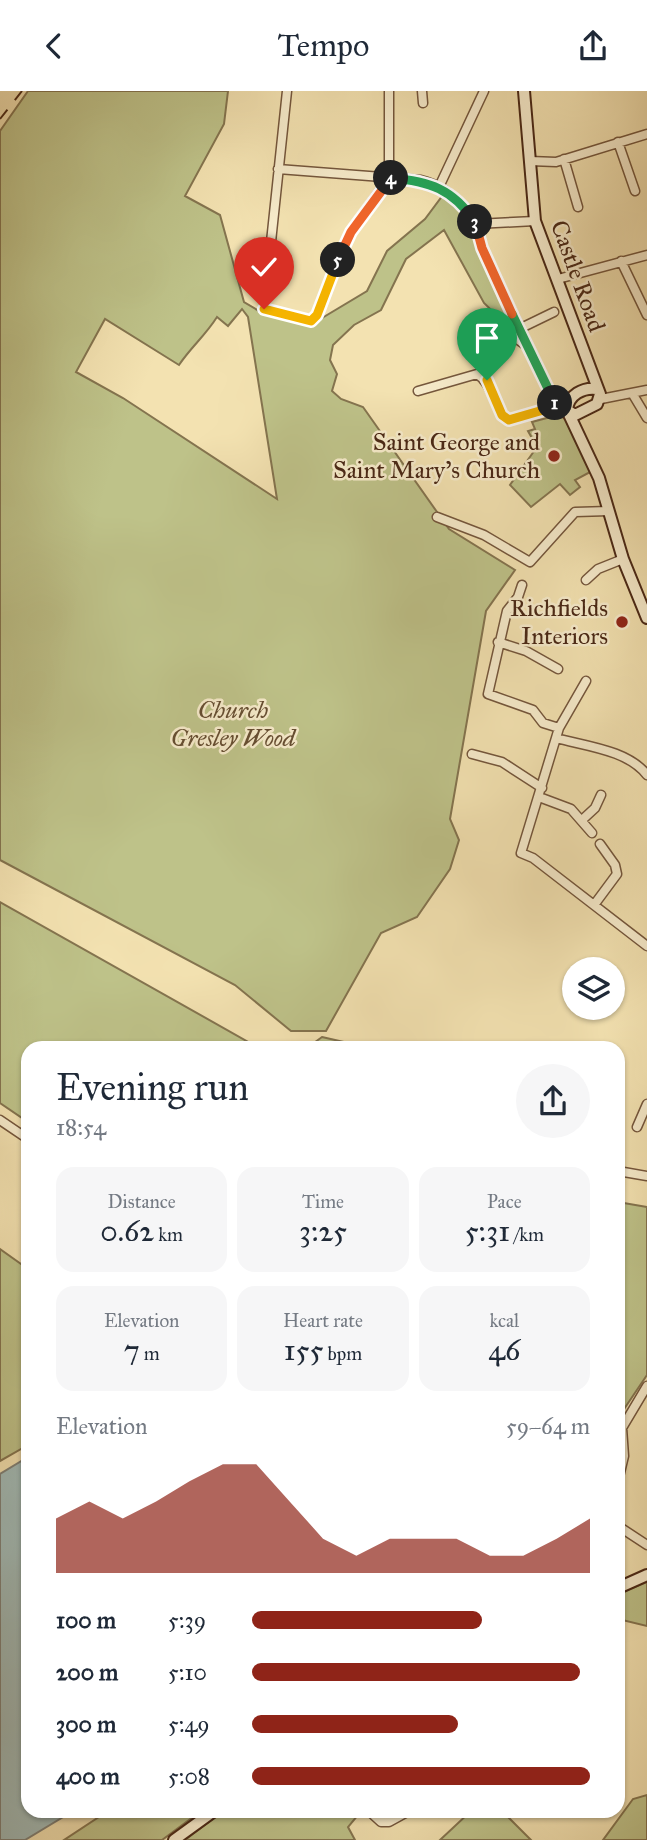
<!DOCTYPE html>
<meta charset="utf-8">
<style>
:root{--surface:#fff;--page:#f6f6f7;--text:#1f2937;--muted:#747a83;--accent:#8f2418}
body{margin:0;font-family:"IM FELL Great Primer",serif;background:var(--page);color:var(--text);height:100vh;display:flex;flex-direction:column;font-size:26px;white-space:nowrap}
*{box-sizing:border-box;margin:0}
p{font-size:23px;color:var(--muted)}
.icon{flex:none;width:38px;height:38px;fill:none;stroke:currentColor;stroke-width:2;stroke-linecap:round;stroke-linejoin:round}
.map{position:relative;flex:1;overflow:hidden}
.side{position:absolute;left:21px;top:950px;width:604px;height:777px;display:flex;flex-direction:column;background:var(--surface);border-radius:21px;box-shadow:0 2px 5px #0004}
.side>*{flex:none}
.fabs{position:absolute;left:562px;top:866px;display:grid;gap:14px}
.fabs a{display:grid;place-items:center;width:63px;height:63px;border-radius:50%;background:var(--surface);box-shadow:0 2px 5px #0004;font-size:35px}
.pin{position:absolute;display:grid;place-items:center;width:60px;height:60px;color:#fff;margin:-72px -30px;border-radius:50% 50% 50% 0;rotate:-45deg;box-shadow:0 0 7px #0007}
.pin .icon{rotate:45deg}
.km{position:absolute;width:35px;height:35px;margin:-18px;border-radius:50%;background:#222;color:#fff;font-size:19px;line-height:35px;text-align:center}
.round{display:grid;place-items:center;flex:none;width:74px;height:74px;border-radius:37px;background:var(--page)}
.head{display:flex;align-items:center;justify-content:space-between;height:119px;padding:0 35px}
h1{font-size:38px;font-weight:600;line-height:52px}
.metrics{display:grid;grid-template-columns:repeat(3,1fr);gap:10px;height:119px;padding:7px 35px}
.metrics div{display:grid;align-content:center;border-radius:18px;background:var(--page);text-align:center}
.metrics b{font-size:30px;font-weight:600}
.metrics small{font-size:19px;font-weight:400}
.metrics p{font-size:19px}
.chart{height:196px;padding:14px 35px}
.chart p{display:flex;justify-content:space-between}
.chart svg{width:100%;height:126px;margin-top:7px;fill:var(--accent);opacity:.7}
ul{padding:0 35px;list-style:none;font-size:23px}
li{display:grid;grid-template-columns:112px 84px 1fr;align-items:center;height:52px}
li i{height:18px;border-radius:9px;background:var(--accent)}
header{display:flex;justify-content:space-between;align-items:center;height:91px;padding:0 35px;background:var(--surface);font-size:32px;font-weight:600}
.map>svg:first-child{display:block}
</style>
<header><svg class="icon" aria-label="back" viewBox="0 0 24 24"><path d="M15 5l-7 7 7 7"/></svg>Tempo<svg class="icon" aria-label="share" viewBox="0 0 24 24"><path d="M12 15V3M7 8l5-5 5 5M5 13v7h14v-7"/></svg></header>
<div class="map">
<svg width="647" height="1749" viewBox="0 0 647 1749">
<rect width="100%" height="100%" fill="#f3e2b1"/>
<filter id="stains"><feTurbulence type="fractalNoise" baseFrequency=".00286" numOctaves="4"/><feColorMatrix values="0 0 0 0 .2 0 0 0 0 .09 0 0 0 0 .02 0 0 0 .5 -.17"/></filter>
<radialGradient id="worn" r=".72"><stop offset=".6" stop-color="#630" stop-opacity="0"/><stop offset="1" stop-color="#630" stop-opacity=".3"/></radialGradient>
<path fill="#bec289" stroke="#84744f" stroke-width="2" fill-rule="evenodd" d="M28,0H228L224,33L185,105L220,124L244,211L259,220L312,233L367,200L387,160L425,128L443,104L463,120L473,134L480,161L519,246L484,212L444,139L406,168L381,219L354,234L333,254L330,269L337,283L332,300L341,308L363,316L449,438L515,479L486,520L450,728L459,749L450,778L417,826L381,842L326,940H291L235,894L0,769V40ZM242,218L248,226L277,408L123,307L76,281L105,228L179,274C191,256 205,245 217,226L228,235Z
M558,324L567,329L592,380L575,389L580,396L570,404L560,393L531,416L510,394L537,356L528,340L535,338L532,331Z
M0,811L259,957H28V1031L0,1012Z
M322,946L370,957H307Z
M618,1111L647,1116V1284L618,1327Z
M0,1158L28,1178V1354L0,1370Z
M647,1491V1535L618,1528V1503Z
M647,1704V1749H603L633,1708Z
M108,1720H201L162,1749H64Z
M223,1720H357L358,1724L348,1736L355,1749H185Z
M471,1720H502L531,1749H440Z"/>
<path fill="#a1bbb8" stroke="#7e8077" stroke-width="2" d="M28,1366V1720H73L25,1749H0V1383Z"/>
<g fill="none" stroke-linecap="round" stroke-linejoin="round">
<g stroke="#74563c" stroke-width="11">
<path id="street" d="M287,0L264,217L311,230L317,224L351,140L389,87V0
M422,0L423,12
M618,51L635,100
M564,68L578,116
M530,70L556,71L647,43
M278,78L421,89C454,97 474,125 482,157L557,315
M439,96L484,0
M476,133L535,130
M621,170L647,224
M558,188L647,164
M487,226L524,253
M519,238L554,221
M418,300L477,283C494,294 493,318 509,329L560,314
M632,302L647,327
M601,308L647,299
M437,426L484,444L530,471L575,421L609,420
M586,489L598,478L623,468
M522,494L518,506L507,520L488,603L533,619L543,632L559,637
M498,551L526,560L558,578
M586,590L559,637L521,762L533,767L647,855
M556,647C585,655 628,659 647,684
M472,663L502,671L542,697
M539,706L571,718L592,742
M582,729L595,717L601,704
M594,814L617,783L615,774L600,753
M0,1029L28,1048
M637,1036L647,1013
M618,1080L647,1085
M618,1390L624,1365L622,1337L647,1295
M618,1435L647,1454
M369,1720L381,1731H389L409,1720"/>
</g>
<g stroke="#492715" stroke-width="14">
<path id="secondary" d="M524,0L535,130L600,303L597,313L575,324L567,319
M567,319L599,387L623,468L647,527
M567,319C568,304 583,296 597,298
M618,1497L647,1484
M174,1749L214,1720"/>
</g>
<use href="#street" stroke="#f7eccc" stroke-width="8"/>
<use href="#secondary" stroke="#f7eccc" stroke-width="10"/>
<path stroke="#492715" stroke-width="2" stroke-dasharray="12 12" stroke-linecap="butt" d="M0,28L22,0"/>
</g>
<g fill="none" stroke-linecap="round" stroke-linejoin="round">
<g stroke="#fff" stroke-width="14">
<path id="split-1" d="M487,289L502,324L509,329L557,315L555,312"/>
</g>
<g stroke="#fff" stroke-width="14">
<path id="split-2" d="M512,223L555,312"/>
</g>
<g stroke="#fff" stroke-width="14">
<path id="split-3" d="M475,131L482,157L512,223"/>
</g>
<g stroke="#fff" stroke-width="14">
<path id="split-4" d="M391,87C429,90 453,98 475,131"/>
</g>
<g stroke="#fff" stroke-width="14">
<path id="split-5" d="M338,169L351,141L391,87"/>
</g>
<g stroke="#fff" stroke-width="14">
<path id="split-6" d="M264,218L311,230L317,224L338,169"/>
</g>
<use href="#split-1" stroke="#f5b400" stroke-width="9"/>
<use href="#split-2" stroke="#22a559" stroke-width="9"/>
<use href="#split-3" stroke="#f0652b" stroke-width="9"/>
<use href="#split-4" stroke="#22a559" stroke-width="9"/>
<use href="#split-5" stroke="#f0652b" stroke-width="9"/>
<use href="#split-6" stroke="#f5b400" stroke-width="9"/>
</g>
<g fill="#8f2418" stroke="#f7eccc" stroke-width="2.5">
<circle cx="554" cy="365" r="7"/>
<circle cx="622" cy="531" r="7"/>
</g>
<g text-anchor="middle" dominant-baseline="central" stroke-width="5" stroke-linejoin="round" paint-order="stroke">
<g font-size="24" fill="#492715" stroke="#f7eccc">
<text transform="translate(578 185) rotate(70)">Castle Road</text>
</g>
<g font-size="24" fill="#492715" stroke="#f7eccc" text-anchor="end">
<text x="540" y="351">Saint George and<tspan x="540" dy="28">Saint Mary's Church</tspan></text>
<text x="608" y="517">Richfields<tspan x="608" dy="28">Interiors</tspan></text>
</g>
<g font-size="24" font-style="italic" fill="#664e32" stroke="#f7eccc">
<text x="233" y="619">Church<tspan x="233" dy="28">Gresley Wood</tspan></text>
</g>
</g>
<rect width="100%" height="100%" filter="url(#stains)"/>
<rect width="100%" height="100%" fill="url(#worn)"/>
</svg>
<div class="fabs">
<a><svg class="icon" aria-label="layers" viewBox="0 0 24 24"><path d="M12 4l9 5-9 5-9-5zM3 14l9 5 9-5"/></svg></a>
</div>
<div class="pin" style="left:487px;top:289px;background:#1e9e55"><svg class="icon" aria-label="arrive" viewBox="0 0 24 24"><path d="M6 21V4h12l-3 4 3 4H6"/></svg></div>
<div class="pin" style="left:264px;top:218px;background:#d93025"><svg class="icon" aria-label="check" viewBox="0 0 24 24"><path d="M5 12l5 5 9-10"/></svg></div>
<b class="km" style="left:555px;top:312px">1</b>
<b class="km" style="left:475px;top:131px">3</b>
<b class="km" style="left:391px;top:87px">4</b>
<b class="km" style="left:338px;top:169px">5</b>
<section class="side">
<div class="head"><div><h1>Evening run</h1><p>18:54</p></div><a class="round"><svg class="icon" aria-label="share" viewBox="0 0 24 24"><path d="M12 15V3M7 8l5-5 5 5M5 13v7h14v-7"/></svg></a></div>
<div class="metrics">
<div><p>Distance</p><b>0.62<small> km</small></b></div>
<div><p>Time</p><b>3:25</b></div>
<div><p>Pace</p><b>5:31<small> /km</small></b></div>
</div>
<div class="metrics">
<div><p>Elevation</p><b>7<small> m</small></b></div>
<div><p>Heart rate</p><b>155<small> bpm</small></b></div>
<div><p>kcal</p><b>46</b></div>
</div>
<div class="chart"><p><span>Elevation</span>59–64 m</p>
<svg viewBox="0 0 160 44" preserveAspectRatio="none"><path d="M0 44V25L10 19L20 25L30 19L40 12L50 6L60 6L70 19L80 32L90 38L100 32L110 32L120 32L130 38L140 38L150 32L160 25V44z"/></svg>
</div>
<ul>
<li><b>100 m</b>5:39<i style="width:68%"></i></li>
<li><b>200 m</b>5:10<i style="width:97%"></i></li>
<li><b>300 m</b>5:49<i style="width:61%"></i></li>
<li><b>400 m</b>5:08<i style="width:100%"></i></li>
</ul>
</section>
</div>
